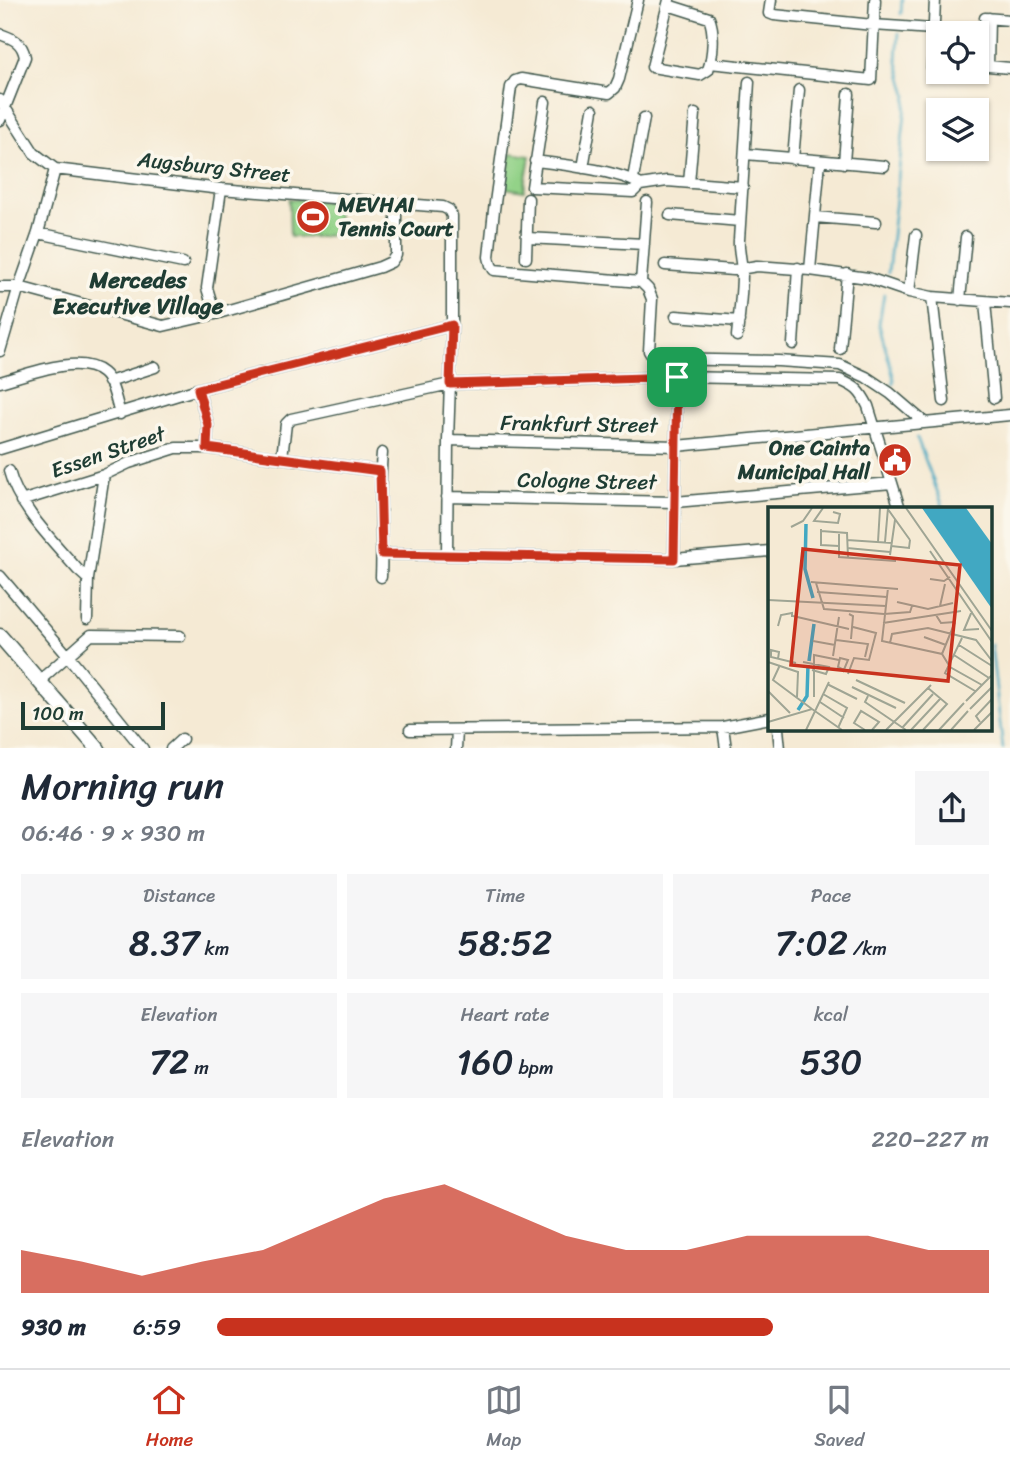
<!DOCTYPE html>
<meta charset="utf-8">
<style>
:root{--surface:#fff;--page:#f6f6f7;--text:#1f2937;--muted:#747a83;--line:#e0e1e3;--accent:#c8321e}
body{margin:0;font-family:Sriracha,sans-serif;background:var(--page);color:var(--text);height:100vh;display:flex;flex-direction:column;font-size:26px;white-space:nowrap}
*{box-sizing:border-box;margin:0}
p{font-size:23px;color:var(--muted)}
.icon{flex:none;width:38px;height:38px;fill:none;stroke:currentColor;stroke-width:2;stroke-linecap:round;stroke-linejoin:round}
.map{position:relative;height:748px;overflow:hidden}
.details{display:flex;flex-direction:column;background:var(--surface);flex:1}
.details>*{flex:none}
.buttons{position:absolute;left:926px;top:21px;display:grid;gap:14px}
.buttons a{display:grid;place-items:center;width:63px;height:63px;border-radius:0px;background:var(--surface);box-shadow:0 2px 5px #0004;font-size:35px}
.scale{position:absolute;left:21px;bottom:18px;width:144px;box-sizing:border-box;padding-left:7px;border:4px solid #1f3d34;border-top:0;font-size:19px;line-height:24px;white-space:nowrap;color:#1f3d34;-webkit-text-stroke:5px #fbf7ec;paint-order:stroke}
.pin{position:absolute;display:grid;place-items:center;width:60px;height:60px;color:#fff;margin:-30px;border-radius:14px;box-shadow:0 4px 10px #0006}
.round{display:grid;place-items:center;flex:none;width:74px;height:74px;border-radius:0px;background:var(--page)}
.summary{display:flex;align-items:center;justify-content:space-between;height:119px;padding:0 21px}
h1{font-size:38px;font-weight:600;line-height:52px}
.figures{display:grid;grid-template-columns:repeat(3,1fr);gap:10px;height:119px;padding:7px 21px}
.figures div{display:grid;align-content:center;border-radius:0px;background:var(--page);text-align:center}
.figures b{font-size:35px;font-weight:600}
.figures small{font-size:19px;font-weight:400}
.figures p{font-size:19px}
.chart{height:196px;padding:14px 21px}
.chart p{display:flex;justify-content:space-between}
.chart svg{width:100%;height:126px;margin-top:7px;fill:var(--accent);opacity:.7}
ul{padding:0 21px;list-style:none;font-size:23px}
li{display:grid;grid-template-columns:112px 84px 1fr;align-items:center;height:52px}
li i{height:18px;border-radius:9px;background:var(--accent)}
.tabs{display:flex;justify-content:space-around;align-items:center;height:98px;border-top:2px solid var(--line);background:var(--surface);font-size:19px;color:var(--muted)}
.tabs a{display:grid;justify-items:center;gap:4px}
.tabs .current{color:var(--accent)}
.map>svg:first-child{display:block}
</style>
<div class="map">
<svg width="1010" height="749" viewBox="0 0 1010 749">
<rect width="100%" height="100%" fill="#fbf7ec"/>
<filter id="ink" filterUnits="userSpaceOnUse"><feTurbulence type="fractalNoise" baseFrequency=".0143" numOctaves="2"/><feDisplacementMap in="SourceGraphic" scale="14" xChannelSelector="R" yChannelSelector="G"/><feConvolveMatrix kernelMatrix="1 2 1 2 8 2 1 2 1" color-interpolation-filters="sRGB"/></filter>
<filter id="wash" filterUnits="userSpaceOnUse"><feTurbulence type="fractalNoise" baseFrequency=".00686" numOctaves="4" result="noise"/><feDisplacementMap in="SourceGraphic" scale="28" xChannelSelector="R" yChannelSelector="G"/><feGaussianBlur stdDeviation="1.57" result="paint"/><feColorMatrix in="noise" values="0 0 0 0 0 0 0 0 0 0 0 0 0 0 0 0 0 1.4 0 .05"/><feComposite in="paint" operator="in"/></filter>
<g filter="url(#wash)">
<rect width="100%" height="100%" fill="#f5ead4"/>
<path fill="#93d288" stroke="#59885e" stroke-width="2" d="M511,153L530,156L524,191L505,188Z
M289,199L338,202L336,233L320,237H290Z"/>
<g fill="none" stroke-linecap="round" stroke-linejoin="round">
<path stroke="#41a8c2" stroke-width="2.5" d="M901,14L902,0
M888,273L907,95L897,59L899,33
M884,294L879,324L894,379L893,384
M917,438L944,509
M991,645L1003,749"/>
</g>
</g>
<g filter="url(#ink)">
<g fill="none" stroke-linecap="round" stroke-linejoin="round">
<g stroke="#3f574c" stroke-width="13">
<path id="minor" d="M638,0L619,79L615,88L609,93L521,79L515,81L511,87L494,210L489,257L491,265L494,270L641,282L648,289L652,299L649,351L652,356L657,359L778,361L840,365L866,377L890,393L925,423
M771,0L769,13L774,15L873,25L933,29
M668,5L709,18C715,32 713,56 708,70L700,75L652,67L669,0
M985,18L1010,20
M989,18L988,66L1010,68
M0,34C14,39 22,42 25,57L0,120
M710,63L871,80L875,0
M932,68L935,0
M0,100L34,153L55,169L221,189L443,207L449,210L452,216V325L448,440L447,555
M545,102L532,187L633,192L640,185L667,181L743,187
M745,154L884,166
M793,159L799,90
M535,161C559,164 623,171 640,185
M844,163L849,94
M583,168L593,110
M633,179L644,118
M689,183L695,114
M670,215L740,221
M815,217L876,222
M38,233L183,263
M527,238L644,244
M526,258L528,199
M665,265L733,270L757,266L810,270L868,278L909,292L932,297L1010,303
M810,270L820,161
M641,282L647,202
M0,287H19L163,326L215,314L380,267L391,262L396,255V203
M909,292L916,235
M932,297L944,401
M960,300L966,237
M985,302L994,398
M215,314L207,288L221,189
M676,316L739,321
M737,336C739,315 742,294 742,273C742,262 738,251 739,240L749,82
M793,344L798,268
M840,349L847,274
M0,351L17,293L38,233L55,169
M0,382C26,375 79,353 103,373C113,381 116,401 120,414
M109,382L155,367
M198,389L208,425L207,448
M448,440L676,446L1010,415
M0,449L198,389L452,325
M282,457L286,424L291,419L450,384L677,377L840,380C856,387 860,390 868,406L900,509
M9,471C18,507 54,542 78,570L88,579
M447,497L675,502L892,483
M21,501L104,475L129,463L176,448H207L380,471
M382,554L674,559L770,551
M674,559L677,377
M0,576L68,656L143,749
M381,577C383,535 378,494 382,453
M87,619L88,579L104,475
M39,681L91,635L180,636
M723,727L726,749
M778,729L780,749
M410,730L723,727L770,718
M171,749L182,739
M456,749L457,730"/>
</g>
<g stroke="#3f574c" stroke-width="17">
<path id="tertiary" d="M0,636L98,749"/>
</g>
<use href="#minor" stroke="#fff" stroke-width="10"/>
<use href="#tertiary" stroke="#fff" stroke-width="14"/>
</g>
</g>
<g fill="none" stroke-linecap="round" stroke-linejoin="round" filter="url(#ink)">
<g stroke="#fff" stroke-width="14">
<path id="route" d="M452,325L450,384L677,377L674,559L382,554L380,471L207,448L208,425L198,389Z"/>
</g>
<use href="#route" stroke="#c8321e" stroke-width="9"/>
</g>
<defs>
<g id="stadium-disc" transform="scale(1.75)"><circle r="9.5" fill="#c8321e" stroke="#fbf7ec"/><path d="M0-5a6.5 5 0 1 0 0 10a6.5 5 0 1 0 0-10ZM-3.5-1.8h7v3.6h-7Z" fill="#fff"/></g>
<g id="civic-disc" transform="scale(1.75)"><circle r="9.5" fill="#c8321e" stroke="#fbf7ec"/><path d="M-.6-6.5H3V-4.5H.6V-3L4-1V1h2V6H-6V1h2V-1L-.6-3ZM-1.2 2.5V6h2.4V2.5Z" fill="#fff"/></g>
</defs>
<g fill-rule="evenodd">
<use href="#stadium-disc" x="313" y="217"/>
<use href="#civic-disc" x="895" y="460"/>
</g>
<g text-anchor="middle" dominant-baseline="central" stroke-width="7" stroke-linejoin="round" paint-order="stroke">
<g font-size="21" fill="#1f3d34" stroke="#fbf7ec">
<text transform="translate(214 167) rotate(6)">Augsburg Street</text>
<text transform="translate(579 424) rotate(1)">Frankfurt Street</text>
<text transform="translate(108 452) rotate(-19)">Essen Street</text>
<text transform="translate(587 481) rotate(1)">Cologne Street</text>
</g>
<g font-size="21" font-weight="bold" fill="#1f3d34" stroke="#fbf7ec" text-anchor="start">
<text x="338" y="205">MEVHAI<tspan x="338" dy="24">Tennis Court</tspan></text>
<text x="870" y="448" text-anchor="end">One Cainta<tspan x="870" dy="24">Municipal Hall</tspan></text>
</g>
<g font-size="23" font-weight="bold" fill="#1f3d34" stroke="#fbf7ec">
<text x="138" y="280">Mercedes<tspan x="138" dy="26">Executive Village</tspan></text>
</g>
</g>
<g transform="translate(768 507)">
<rect width="224" height="224" fill="#f5ead4"/>
<path d="M154,1H198L224,37V102Z" fill="#41a8c2"/>
<path fill="none" stroke="#41a8c2" stroke-width="3.5" d="M38,17L37,62L45,91M41,154L46,117M30,203L39,189L40,158"/>
<path fill="none" stroke="#9fa594" stroke-width="2" d="M55,1L46,14L70,16L72,7L65,5M119,1L142,33M138,1L224,124M23,20L35,14L44,1M53,22V38L71,39M53,24L79,26L80,50M71,25V50L128,54M79,33L124,36M110,35L112,1M117,35L120,1M123,39L141,41L142,33M79,41L122,45M162,44L224,135M122,48L127,13M162,72L176,74L182,70M43,75L130,82M48,76L56,102L116,107L142,105L144,99M120,81L114,134L174,147L182,160L214,178M49,85L119,90M0,93L118,99M129,95L160,102L185,96M172,99L177,77M204,104L196,123L211,122M81,107L85,109L83,132M168,108L173,116L187,115M25,109L81,122M115,116L193,104M10,119L13,108L24,106V110M156,130L178,138M194,131L177,166L207,184M68,133L100,137L97,150M45,134L67,138M122,136L124,127L160,121L208,133L224,154M191,138L224,159M174,147L187,115M186,148L221,171M65,149L71,110M10,152L11,145L3,143V150L28,156M0,155L30,165L29,190M35,155L61,160L58,167L44,163M12,158L5,173L44,202M75,165L80,153L72,151L70,160L76,163M80,167L86,151L101,153L108,126L85,120M88,173L137,196M59,177L89,192M84,180L128,201M0,184L22,206M55,187L79,201L70,221M100,189L97,195L138,223M46,190V148L71,153M198,194L224,168M52,195L76,211M202,202L224,180M0,215L44,202L74,223M212,215L208,209L224,192M134,221L165,187M38,223L61,175M97,223L86,216L93,204L111,215L104,223M118,223L163,178M143,223L172,192M155,223L179,197L160,181M171,223L196,196M183,223L200,204M206,223L224,205"/>
<path fill="#c8321e" fill-opacity="0.15" stroke="#c8321e" stroke-width="3.5" d="M35,42L192,58L180,174L23,158Z"/>
<rect width="224" height="224" fill="none" stroke="#1f3d34" stroke-width="3.5"/>
</g>
</svg>
<div class="buttons">
<a><svg class="icon" aria-label="locate" viewBox="0 0 24 24"><circle cx="12" cy="12" r="6"/><path d="M12 2v4M12 18v4M2 12h4M18 12h4"/></svg></a>
<a><svg class="icon" aria-label="layers" viewBox="0 0 24 24"><path d="M12 4l9 5-9 5-9-5zM3 14l9 5 9-5"/></svg></a>
</div>
<div class="scale">100 m</div>
<div class="pin" style="left:677px;top:377px;background:#1e9e55"><svg class="icon" aria-label="arrive" viewBox="0 0 24 24"><path d="M6 21V4h12l-3 4 3 4H6"/></svg></div>
</div>
<section class="details">
<div class="summary"><div><h1>Morning run</h1><p>06:46 · 9 × 930 m</p></div><a class="round"><svg class="icon" aria-label="share" viewBox="0 0 24 24"><path d="M12 15V3M7 8l5-5 5 5M5 13v7h14v-7"/></svg></a></div>
<div class="figures">
<div><p>Distance</p><b>8.37<small> km</small></b></div>
<div><p>Time</p><b>58:52</b></div>
<div><p>Pace</p><b>7:02<small> /km</small></b></div>
</div>
<div class="figures">
<div><p>Elevation</p><b>72<small> m</small></b></div>
<div><p>Heart rate</p><b>160<small> bpm</small></b></div>
<div><p>kcal</p><b>530</b></div>
</div>
<div class="chart"><p><span>Elevation</span>220–227 m</p>
<svg viewBox="0 0 160 44" preserveAspectRatio="none"><path d="M0 44V29L10 33L20 38L30 33L40 29L50 20L60 11L70 6L80 15L90 24L100 29L110 29L120 24L130 24L140 24L150 29L160 29V44z"/></svg>
</div>
<ul>
<li><b>930 m</b>6:59<i style="width:72%"></i></li>
</ul>
</section>
<nav class="tabs">
<a class="current"><svg class="icon" aria-label="home" viewBox="0 0 24 24"><path d="M3 11l9-7 9 7M6 9v11h12V9"/></svg>Home</a>
<a><svg class="icon" aria-label="map" viewBox="0 0 24 24"><path d="M3 6l6-2 6 2 6-2v14l-6 2-6-2-6 2zM9 4v14M15 6v14"/></svg>Map</a>
<a><svg class="icon" aria-label="saved" viewBox="0 0 24 24"><path d="M7 4h10v16l-5-4-5 4z"/></svg>Saved</a>
</nav>
